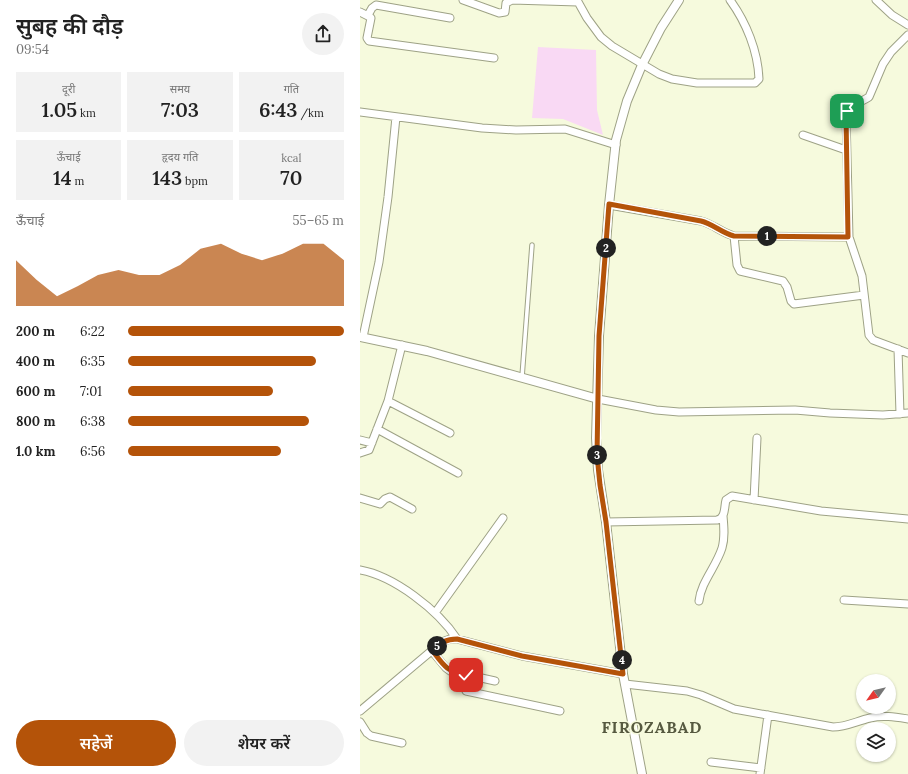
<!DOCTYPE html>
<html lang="hi">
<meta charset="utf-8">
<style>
:root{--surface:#fff;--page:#f2f2f2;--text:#222;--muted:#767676;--accent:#b45309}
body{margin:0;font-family:Lora,"Noto Sans Devanagari",serif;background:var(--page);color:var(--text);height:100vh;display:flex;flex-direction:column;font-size:15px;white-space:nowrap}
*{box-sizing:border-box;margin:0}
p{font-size:13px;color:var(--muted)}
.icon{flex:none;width:22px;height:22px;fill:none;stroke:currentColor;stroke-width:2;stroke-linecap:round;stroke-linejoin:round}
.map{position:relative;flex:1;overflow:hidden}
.sheet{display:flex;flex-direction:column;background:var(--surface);width:360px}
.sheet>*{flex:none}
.needle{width:26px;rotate:236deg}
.buttons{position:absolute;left:496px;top:674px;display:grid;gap:8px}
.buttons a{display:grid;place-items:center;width:40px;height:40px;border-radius:50%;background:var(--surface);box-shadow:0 1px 3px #0004;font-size:20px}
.pin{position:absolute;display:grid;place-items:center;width:34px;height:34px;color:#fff;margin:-17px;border-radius:8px;box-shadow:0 2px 6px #0006}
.km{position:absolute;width:20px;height:20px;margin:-10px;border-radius:50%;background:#222;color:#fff;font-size:11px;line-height:20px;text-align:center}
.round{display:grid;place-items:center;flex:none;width:42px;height:42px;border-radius:21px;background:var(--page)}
.headline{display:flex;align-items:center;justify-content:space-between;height:68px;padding:0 16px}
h1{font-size:22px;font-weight:600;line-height:30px}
.metrics{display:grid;grid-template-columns:repeat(3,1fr);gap:6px;height:68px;padding:4px 16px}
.metrics div{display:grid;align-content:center;border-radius:0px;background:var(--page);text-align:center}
.metrics b{font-size:20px;font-weight:600}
.metrics small{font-size:11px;font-weight:400}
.metrics p{font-size:11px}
.chart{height:112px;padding:8px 16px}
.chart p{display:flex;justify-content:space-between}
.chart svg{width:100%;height:72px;margin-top:4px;fill:var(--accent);opacity:.7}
.action{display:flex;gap:8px;margin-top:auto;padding:8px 16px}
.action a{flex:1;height:46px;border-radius:24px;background:var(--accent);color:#fff;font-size:16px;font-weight:600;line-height:46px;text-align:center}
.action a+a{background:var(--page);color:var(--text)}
ul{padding:0 16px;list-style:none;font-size:13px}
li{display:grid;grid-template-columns:64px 48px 1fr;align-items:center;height:30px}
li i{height:10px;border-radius:5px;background:var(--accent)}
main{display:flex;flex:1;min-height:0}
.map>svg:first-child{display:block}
</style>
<main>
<section class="sheet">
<div class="headline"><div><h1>सुबह की दौड़</h1><p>09:54</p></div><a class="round"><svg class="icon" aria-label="share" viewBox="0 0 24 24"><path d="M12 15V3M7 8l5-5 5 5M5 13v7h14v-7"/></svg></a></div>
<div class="metrics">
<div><p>दूरी</p><b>1.05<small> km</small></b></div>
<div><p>समय</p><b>7:03</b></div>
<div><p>गति</p><b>6:43<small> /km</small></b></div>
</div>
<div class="metrics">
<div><p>ऊँचाई</p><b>14<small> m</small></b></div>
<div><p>हृदय गति</p><b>143<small> bpm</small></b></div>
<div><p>kcal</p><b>70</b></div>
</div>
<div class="chart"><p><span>ऊँचाई</span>55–65 m</p>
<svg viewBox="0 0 160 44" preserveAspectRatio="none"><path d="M0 44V16L10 28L20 38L30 32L40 25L50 22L60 25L70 25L80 19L90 9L100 6L110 12L120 16L130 12L140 6L150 6L160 16V44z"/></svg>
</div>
<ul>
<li><b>200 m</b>6:22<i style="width:100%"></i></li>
<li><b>400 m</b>6:35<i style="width:87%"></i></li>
<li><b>600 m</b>7:01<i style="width:67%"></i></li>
<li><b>800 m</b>6:38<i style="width:84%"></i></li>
<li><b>1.0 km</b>6:56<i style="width:71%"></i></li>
</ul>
<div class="action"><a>सहेजें</a><a>शेयर करें</a></div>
</section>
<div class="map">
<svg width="548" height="774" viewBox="0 0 548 774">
<rect width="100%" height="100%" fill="#f6fadd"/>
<path fill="#f9d9f4" d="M178,47L236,50L237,110L243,135L203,119L172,118Z"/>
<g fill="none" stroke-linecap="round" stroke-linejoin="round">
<g stroke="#9ea286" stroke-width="5.5">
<path id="service" d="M162,377L172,245"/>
</g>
<g stroke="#9ea286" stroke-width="9">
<path id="minor" d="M103,0L139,13L145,12L146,3L152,0L218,2
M217,0L227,18L241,37L252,46L299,74L312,79L337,83H395L399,79C398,51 386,22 370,0
M516,0L532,15L548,25
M0,12L10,17L11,18L7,38L9,41L134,58
M8,15L12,8L16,5L90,18
M548,35L531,52L523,64L509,97C500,103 490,104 486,116L489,237L502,276L509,335L513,340L548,353
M0,112L122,128L156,130L205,129L256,145
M443,135L486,150
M249,205L341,221C353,224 362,233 374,236L489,237
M374,236L377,265L380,271L423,281L427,287L431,301L434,304L504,295
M3,337L19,262L28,197L36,117
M538,349L540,414
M238,399L296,410L319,412L435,410L470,413L523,415L548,413
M28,401L90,433
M17,429L98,473
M0,440L12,443
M0,453L9,450L28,401L42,345
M0,498L20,504L25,499L30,497L52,509
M394,500L397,438
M246,522L357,520C366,518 364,507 366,500L372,496L461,511L548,519
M0,570C34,576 78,610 97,639
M484,600L548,604
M339,601C341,582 356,567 362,548C365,538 364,527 363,516
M75,613L143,518
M72,651L86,668L90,671L135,681
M106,675L104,686L106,691L200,711
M265,684L327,691L341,695L374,709L473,727C486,727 497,721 510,718C523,715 535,717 548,719
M0,711L82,642L90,639H97L162,656L263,674
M0,722L7,733L11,736L42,743
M351,762L401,768
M400,774L408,715"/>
</g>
<g stroke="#9ea286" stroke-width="10">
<path id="tertiary" d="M0,337L67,351L238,399
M282,774L263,674L246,522L238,470L236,438L239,336L249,205L256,140L267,101L282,65L301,28L319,0"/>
</g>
<use href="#service" stroke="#fff" stroke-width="3.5"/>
<use href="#minor" stroke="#fff" stroke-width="7"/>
<use href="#tertiary" stroke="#fff" stroke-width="8"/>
</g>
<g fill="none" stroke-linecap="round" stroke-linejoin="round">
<g stroke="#fff" stroke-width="8">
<path id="route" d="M106,675C86,671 84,666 72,650C80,643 86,639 97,639L162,656L263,674L246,522L240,485L237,455L239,336L249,204L341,221C353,224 362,233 374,236L488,237L486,116L487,111"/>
</g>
<use href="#route" stroke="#b45309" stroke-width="5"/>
</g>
<g text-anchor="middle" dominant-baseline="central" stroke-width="3" stroke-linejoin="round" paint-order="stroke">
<g font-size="16" font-weight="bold" letter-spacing="1" fill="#565940" stroke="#f6fadd">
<text x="292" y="727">FIROZABAD</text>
</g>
</g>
</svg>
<div class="buttons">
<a><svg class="needle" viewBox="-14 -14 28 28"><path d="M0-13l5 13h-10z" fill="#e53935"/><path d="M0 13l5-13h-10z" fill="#767676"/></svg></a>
<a><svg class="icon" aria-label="layers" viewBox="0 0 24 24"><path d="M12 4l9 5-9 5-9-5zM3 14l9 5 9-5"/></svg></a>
</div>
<div class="pin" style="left:487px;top:111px;background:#1e9e55"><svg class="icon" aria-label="arrive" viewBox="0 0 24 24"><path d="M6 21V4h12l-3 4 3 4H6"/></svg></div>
<div class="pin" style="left:106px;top:675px;background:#d93025"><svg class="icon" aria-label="check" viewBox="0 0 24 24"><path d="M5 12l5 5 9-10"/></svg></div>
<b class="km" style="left:407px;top:236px">1</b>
<b class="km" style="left:246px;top:248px">2</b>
<b class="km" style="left:237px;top:455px">3</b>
<b class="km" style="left:262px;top:660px">4</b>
<b class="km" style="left:77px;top:646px">5</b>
</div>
</main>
